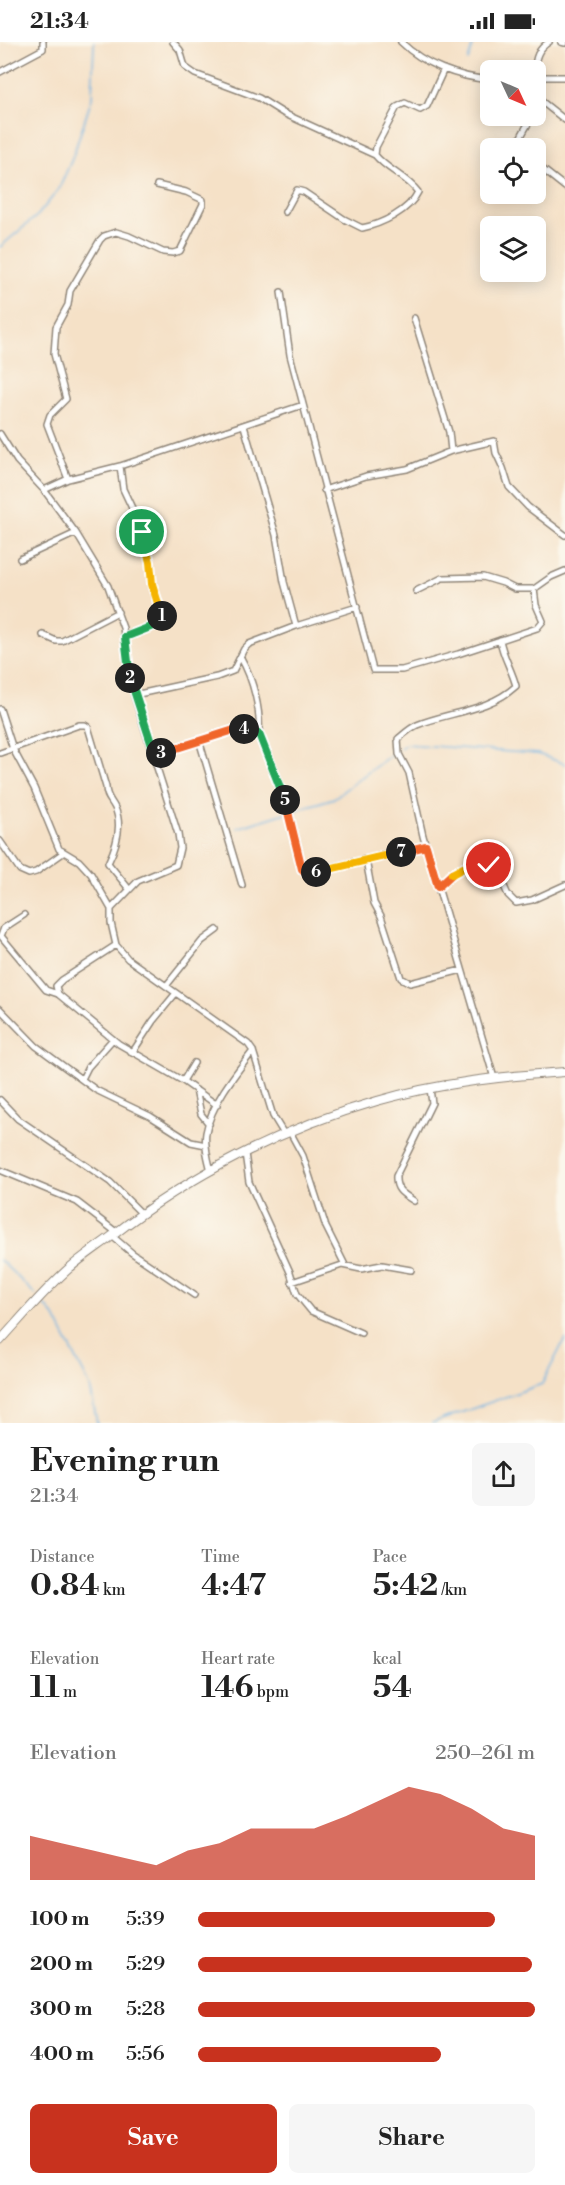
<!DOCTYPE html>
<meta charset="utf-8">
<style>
:root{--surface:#fff;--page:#f6f6f6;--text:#222;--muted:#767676;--accent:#c8321e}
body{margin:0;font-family:"Libre Bodoni",serif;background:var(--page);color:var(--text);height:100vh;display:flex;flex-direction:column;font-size:22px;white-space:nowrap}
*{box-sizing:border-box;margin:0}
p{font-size:20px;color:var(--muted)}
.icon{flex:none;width:33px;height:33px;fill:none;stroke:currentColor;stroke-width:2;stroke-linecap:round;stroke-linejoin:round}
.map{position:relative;height:1381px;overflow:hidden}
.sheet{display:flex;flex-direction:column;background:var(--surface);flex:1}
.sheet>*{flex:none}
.needle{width:39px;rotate:134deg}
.tools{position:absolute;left:480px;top:18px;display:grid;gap:12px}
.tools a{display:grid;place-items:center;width:66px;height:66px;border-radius:9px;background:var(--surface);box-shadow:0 3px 15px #0003;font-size:30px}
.pin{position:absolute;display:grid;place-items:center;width:51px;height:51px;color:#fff;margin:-26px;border:3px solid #fff;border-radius:50%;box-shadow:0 2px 6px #0007}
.km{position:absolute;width:30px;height:30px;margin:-15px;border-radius:50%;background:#222;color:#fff;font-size:16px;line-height:30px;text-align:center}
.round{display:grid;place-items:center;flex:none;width:63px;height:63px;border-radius:9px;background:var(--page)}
.overview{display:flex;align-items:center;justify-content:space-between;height:102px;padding:0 30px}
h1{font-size:33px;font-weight:800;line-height:45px}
.metrics{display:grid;grid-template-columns:repeat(3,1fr);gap:9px;height:102px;padding:6px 30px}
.metrics div{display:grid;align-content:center}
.metrics b{font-size:30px;font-weight:800}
.metrics small{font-size:16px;font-weight:400}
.metrics p{font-size:16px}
.chart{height:168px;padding:12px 30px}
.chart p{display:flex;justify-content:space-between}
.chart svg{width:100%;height:108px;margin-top:6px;fill:var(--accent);opacity:.7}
.primary-button{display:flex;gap:12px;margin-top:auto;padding:12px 30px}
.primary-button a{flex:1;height:69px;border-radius:9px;background:var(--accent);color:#fff;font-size:24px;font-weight:800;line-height:69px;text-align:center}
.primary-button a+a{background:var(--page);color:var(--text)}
ul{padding:0 30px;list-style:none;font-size:20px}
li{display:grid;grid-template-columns:96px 72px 1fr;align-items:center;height:45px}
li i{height:15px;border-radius:8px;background:var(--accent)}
.status{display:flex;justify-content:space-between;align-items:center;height:42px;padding:0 30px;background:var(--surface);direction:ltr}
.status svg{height:16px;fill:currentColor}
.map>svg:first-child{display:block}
</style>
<div class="status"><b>21:34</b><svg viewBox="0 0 49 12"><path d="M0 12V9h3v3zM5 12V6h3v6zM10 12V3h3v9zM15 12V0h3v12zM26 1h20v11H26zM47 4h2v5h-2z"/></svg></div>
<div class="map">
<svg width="565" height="1381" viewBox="0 0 565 1381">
<rect width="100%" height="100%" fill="#fbf7ec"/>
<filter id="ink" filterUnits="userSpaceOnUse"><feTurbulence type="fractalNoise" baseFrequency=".0167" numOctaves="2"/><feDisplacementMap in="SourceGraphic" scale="12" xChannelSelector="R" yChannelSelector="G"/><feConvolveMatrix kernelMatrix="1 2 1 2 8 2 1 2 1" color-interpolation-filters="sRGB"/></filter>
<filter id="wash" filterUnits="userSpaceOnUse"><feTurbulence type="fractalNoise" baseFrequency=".008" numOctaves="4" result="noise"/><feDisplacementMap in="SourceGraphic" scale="24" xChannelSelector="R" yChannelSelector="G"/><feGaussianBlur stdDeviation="1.35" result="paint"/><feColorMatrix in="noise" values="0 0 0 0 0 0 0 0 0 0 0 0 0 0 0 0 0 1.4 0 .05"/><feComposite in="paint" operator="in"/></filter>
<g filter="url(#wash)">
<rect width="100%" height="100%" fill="#f5e1c7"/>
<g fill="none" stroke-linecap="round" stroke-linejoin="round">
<path stroke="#6db2e3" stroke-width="1.5" d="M468,19L474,0
M0,205L38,173L59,147L72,117L92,56L94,0
M400,706L406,702L538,712L565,722
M237,786L334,756L396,709
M0,1218L36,1253
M43,1261L55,1275L90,1344L97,1381
M432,1381L542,1342L565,1297"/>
</g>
</g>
<g filter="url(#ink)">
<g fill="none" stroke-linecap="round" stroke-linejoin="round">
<g stroke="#908679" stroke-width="8">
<path id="minor" d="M173,0L180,8L185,25L195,32L259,56L283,71L375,113
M401,0C424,23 458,35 490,38
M561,0L565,1
M535,28C535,16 538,7 549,0
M0,30L43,7V0
M536,35H565
M536,55L565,78
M536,68L541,60
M517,106C518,96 528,84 532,74
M536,122L565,145
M285,170L297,148L304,150L344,177L362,186C382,182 409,169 418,150C406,134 387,128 375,113L376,105L397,65L405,61L420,68L427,64L444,27
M281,250L290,313L373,628H402L458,612L537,586L543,579L536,563L534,547L551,535L565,529
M414,276L449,390L451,409
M0,392L17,419L44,448L76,491L108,544L123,586L129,628L134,653L178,792L180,806L176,823L138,839L111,867V881L116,903L128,917L248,1002L253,1009L273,1074L284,1092
M68,437L47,382L50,373L66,357L54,312L56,285L68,263L70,249L100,198L104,194L116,190L129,194L163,210L173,211L180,209L203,162V158L186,150L157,143
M44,448L68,437L120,424
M324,448L366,434L407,427L451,409L494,399L496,411L503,426L509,445L528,465L565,493
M20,517L76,491
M416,549L442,536L483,535L503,541L515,547H534
M296,584L357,565
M43,593L56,599H62L118,570
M125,595L158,582L162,574L152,541L150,520L146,501L139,481L123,447L120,424L303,363
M241,616C253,637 261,668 259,692
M134,653L217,635L233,629L244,607L249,602L296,584L284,540L276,493L244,384
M0,667L13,707L34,746L59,807L79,819L91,832L111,867
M199,698L242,843
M0,711L79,683H85L88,685L106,745C106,755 111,758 115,766C123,784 116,805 108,821L129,847
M155,713L234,688L245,687L259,692L288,766L302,827L306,831L426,804
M0,799L20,828L29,832L36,830L63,811
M366,818L374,861L381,874L401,936L410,941L462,928
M438,845C453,830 475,814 496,826L508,853L516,861L532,858L565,843
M24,873L4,886L1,894L46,948L58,952L119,1002L183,1039L217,1063
M166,944L202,899L217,888
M58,952L56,944L62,938L116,903
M0,967L36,1004L96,1048L150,1074L191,1100L206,1103
M132,1011L153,979L176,951
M494,1036L423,794L409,731L399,712L398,697C404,692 410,686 417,683C449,670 489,669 516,644C512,628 503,615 500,598
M82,1037L88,1025L113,997
M183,1039L194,1021
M196,1048L201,1072L209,1082
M0,1058L18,1077L110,1140L141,1171
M290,1090L303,1114L326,1185L345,1223
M245,1111L249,1140L290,1230L297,1252L311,1269L361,1291
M0,1128L77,1160L116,1190
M211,1129C208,1117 204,1103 206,1091C211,1062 235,1032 253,1009
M414,1159C403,1152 395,1148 396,1134L432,1061L430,1047
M112,1194L132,1211L194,1253
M292,1240L342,1223L361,1227L382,1223L411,1228"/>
</g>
<g stroke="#908679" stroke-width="10">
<path id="highway" d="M0,1299C21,1276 42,1251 65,1230C79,1217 96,1206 112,1194C190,1133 282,1086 377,1059C438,1041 502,1034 565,1030"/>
</g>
<use href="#minor" stroke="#fff" stroke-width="5"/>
<use href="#highway" stroke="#fff" stroke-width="8"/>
</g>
</g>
<g fill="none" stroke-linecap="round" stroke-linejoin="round" filter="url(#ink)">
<g stroke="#fff" stroke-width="12">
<path id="split-1" d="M142,490L150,520L152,542L162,574"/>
</g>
<g stroke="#fff" stroke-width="12">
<path id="split-2" d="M130,636L125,595L158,582L162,574"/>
</g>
<g stroke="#fff" stroke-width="12">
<path id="split-3" d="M130,636L155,713L161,711"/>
</g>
<g stroke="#fff" stroke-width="12">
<path id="split-4" d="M161,711L234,688L244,687"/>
</g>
<g stroke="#fff" stroke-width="12">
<path id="split-5" d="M244,687L259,692L285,758"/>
</g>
<g stroke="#fff" stroke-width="12">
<path id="split-6" d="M285,758L302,827L306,831L316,830"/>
</g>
<g stroke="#fff" stroke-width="12">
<path id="split-7" d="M316,830L401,810"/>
</g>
<g stroke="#fff" stroke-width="12">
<path id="split-8" d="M401,810L426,804L438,845L452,832"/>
</g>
<g stroke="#fff" stroke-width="12">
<path id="split-9" d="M452,832L463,826L489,823"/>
</g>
<use href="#split-1" stroke="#f5b400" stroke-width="8"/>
<use href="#split-2" stroke="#22a559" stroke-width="8"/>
<use href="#split-3" stroke="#22a559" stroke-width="8"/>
<use href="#split-4" stroke="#f0652b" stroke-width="8"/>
<use href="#split-5" stroke="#22a559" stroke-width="8"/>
<use href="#split-6" stroke="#f0652b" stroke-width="8"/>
<use href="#split-7" stroke="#f5b400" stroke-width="8"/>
<use href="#split-8" stroke="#f0652b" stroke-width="8"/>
<use href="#split-9" stroke="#f5b400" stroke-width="8"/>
</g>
</svg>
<div class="tools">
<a><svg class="needle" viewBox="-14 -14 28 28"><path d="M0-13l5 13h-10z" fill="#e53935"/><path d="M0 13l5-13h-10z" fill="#767676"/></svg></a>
<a><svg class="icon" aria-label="locate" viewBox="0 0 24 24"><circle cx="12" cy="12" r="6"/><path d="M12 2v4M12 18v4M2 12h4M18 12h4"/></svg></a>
<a><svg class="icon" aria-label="layers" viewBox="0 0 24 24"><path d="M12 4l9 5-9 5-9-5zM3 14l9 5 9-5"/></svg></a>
</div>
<div class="pin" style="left:142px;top:490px;background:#1e9e55"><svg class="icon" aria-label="arrive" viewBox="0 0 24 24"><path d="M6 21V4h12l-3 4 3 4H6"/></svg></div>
<div class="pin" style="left:489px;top:823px;background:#d93025"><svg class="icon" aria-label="check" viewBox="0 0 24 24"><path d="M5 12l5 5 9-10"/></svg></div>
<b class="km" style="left:162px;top:574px">1</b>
<b class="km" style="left:130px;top:636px">2</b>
<b class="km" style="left:161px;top:711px">3</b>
<b class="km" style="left:244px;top:687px">4</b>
<b class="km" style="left:285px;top:758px">5</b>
<b class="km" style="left:316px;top:830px">6</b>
<b class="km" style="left:401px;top:810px">7</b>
</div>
<section class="sheet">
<div class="overview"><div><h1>Evening run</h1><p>21:34</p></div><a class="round"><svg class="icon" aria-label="share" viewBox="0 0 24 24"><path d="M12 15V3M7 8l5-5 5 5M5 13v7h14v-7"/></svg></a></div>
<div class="metrics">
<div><p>Distance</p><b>0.84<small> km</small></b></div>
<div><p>Time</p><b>4:47</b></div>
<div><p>Pace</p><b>5:42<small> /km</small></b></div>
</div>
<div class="metrics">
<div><p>Elevation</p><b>11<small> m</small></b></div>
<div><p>Heart rate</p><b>146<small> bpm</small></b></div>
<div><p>kcal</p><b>54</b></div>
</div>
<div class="chart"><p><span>Elevation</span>250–261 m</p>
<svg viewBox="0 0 160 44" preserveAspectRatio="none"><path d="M0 44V26L10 29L20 32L30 35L40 38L50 32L60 29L70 23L80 23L90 23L100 18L110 12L120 6L130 9L140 15L150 23L160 26V44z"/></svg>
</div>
<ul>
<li><b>100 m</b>5:39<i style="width:88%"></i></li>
<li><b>200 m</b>5:29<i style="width:99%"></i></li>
<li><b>300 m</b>5:28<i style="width:100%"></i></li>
<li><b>400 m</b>5:56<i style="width:72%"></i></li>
</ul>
<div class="primary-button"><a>Save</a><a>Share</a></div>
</section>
